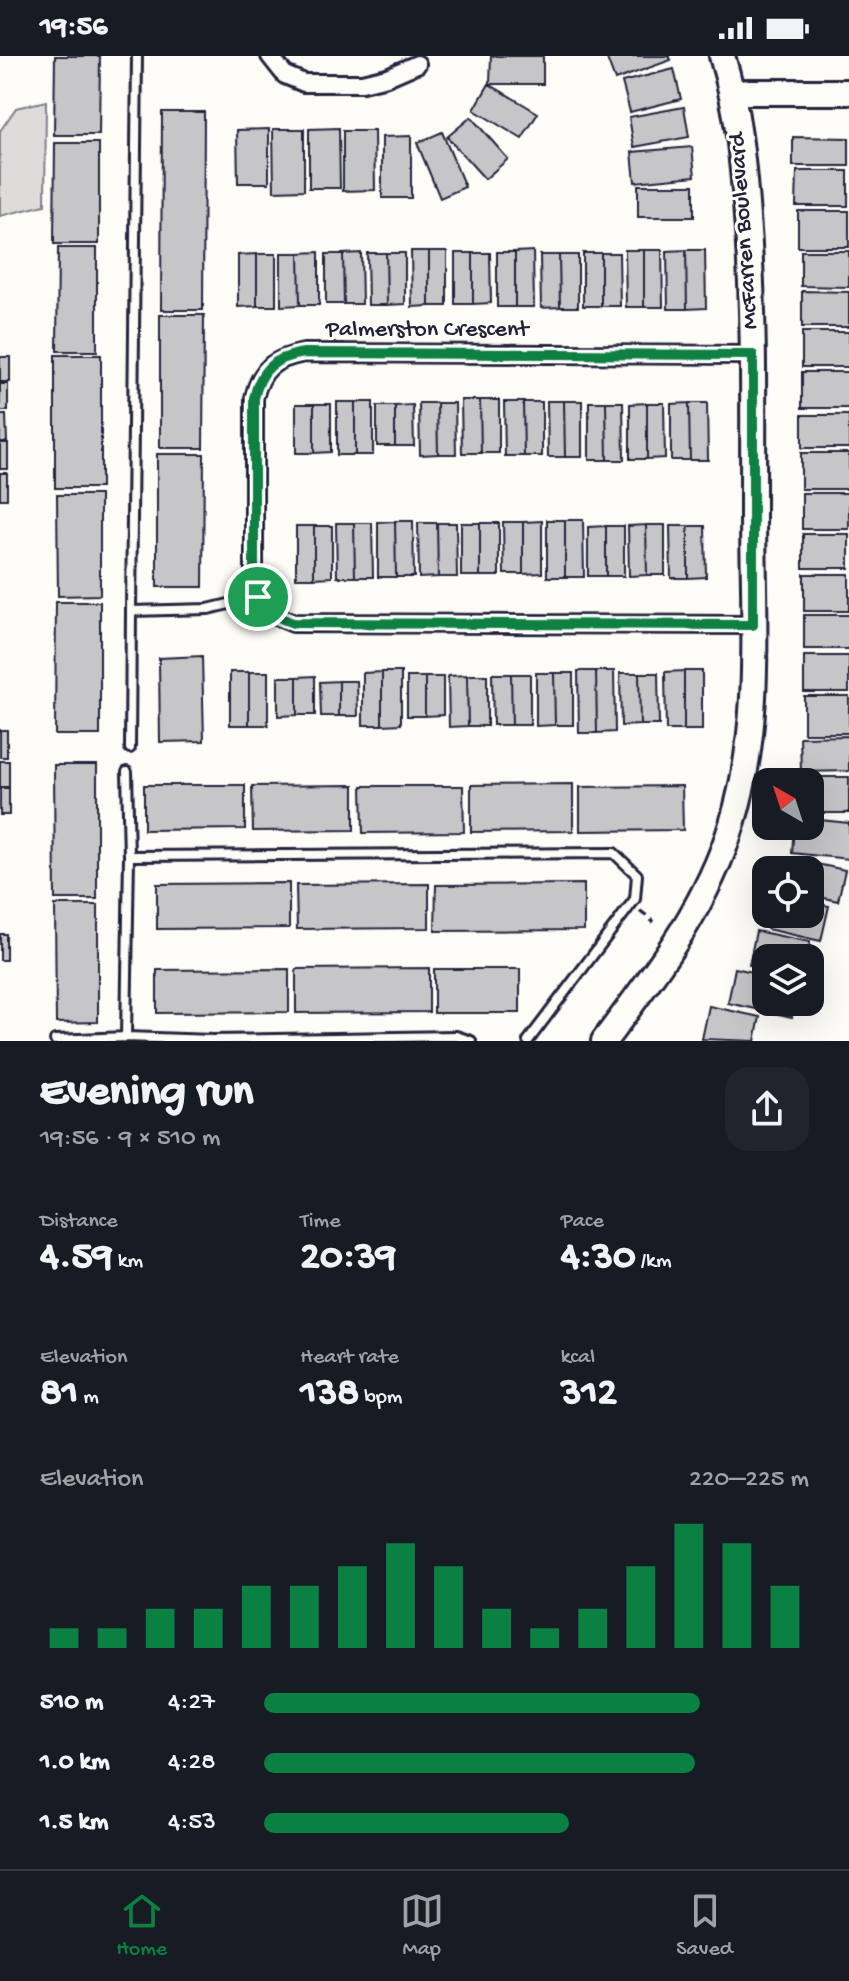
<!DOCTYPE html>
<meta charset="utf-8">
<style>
:root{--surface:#171b24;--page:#20242c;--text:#f1f3f6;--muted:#9ea1a6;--line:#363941;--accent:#0b8043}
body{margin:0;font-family:"Gochi Hand",sans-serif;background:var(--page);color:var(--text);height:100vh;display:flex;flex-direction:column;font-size:30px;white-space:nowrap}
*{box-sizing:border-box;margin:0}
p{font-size:26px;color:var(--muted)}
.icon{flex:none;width:44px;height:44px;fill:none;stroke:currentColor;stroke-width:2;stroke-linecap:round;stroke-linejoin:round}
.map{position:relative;height:985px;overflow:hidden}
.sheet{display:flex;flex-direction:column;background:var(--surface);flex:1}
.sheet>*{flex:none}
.needle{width:52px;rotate:321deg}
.tools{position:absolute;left:752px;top:712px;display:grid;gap:16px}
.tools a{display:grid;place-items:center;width:72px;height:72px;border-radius:16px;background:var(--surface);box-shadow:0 8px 32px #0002;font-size:40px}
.pin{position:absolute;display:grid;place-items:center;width:68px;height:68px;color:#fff;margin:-34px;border:4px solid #fff;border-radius:50%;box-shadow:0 2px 8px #0007}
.round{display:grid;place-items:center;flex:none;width:84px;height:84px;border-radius:24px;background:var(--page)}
.summary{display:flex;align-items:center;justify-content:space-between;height:136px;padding:0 40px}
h1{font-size:44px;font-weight:700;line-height:60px}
.metrics{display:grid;grid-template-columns:repeat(3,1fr);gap:12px;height:136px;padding:8px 40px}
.metrics div{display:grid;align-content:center}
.metrics b{font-size:40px;font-weight:700}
.metrics small{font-size:22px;font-weight:400}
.metrics p{font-size:22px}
.chart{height:224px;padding:16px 40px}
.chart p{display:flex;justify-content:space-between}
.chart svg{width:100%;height:144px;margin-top:8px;stroke:var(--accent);stroke-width:6}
ul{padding:0 40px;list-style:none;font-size:26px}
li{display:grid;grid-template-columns:128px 96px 1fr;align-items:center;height:60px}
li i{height:20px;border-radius:10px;background:var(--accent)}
.status{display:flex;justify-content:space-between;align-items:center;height:56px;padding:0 40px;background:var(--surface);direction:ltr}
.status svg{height:22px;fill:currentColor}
.menu{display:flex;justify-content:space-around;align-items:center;height:112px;border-top:2px solid var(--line);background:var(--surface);font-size:22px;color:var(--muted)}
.menu a{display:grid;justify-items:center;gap:4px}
.menu .on{color:var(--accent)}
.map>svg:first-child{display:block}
</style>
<div class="status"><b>19:56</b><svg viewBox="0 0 49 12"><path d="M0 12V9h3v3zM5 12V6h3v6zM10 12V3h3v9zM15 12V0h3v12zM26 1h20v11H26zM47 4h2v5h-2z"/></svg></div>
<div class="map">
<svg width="849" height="985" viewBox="0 0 849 985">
<rect width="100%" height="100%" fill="#fdfcf7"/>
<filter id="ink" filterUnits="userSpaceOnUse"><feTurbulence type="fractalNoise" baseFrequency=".0125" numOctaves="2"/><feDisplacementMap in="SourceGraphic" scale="16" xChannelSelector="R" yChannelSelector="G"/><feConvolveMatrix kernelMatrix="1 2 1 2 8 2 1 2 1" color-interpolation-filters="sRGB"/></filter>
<g filter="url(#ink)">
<path fill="#dddcdb" stroke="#807f8b" stroke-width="2" d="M46,45L45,149L0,160V75L16,52Z"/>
<path fill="#c6c6c8" stroke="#22223b" stroke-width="2" d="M55,0H100L99,79H54Z
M491,0H543V28H490Z
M606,0H669L671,4L615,24Z
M674,13L681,43L630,56L622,26Z
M489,28L538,57L522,83L474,54Z
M684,51L689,81L634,91L629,61Z
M162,56H204L203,254H161Z
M471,61L508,103L485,123L447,81Z
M339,72L340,132H309V73Z
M269,73V127H238L237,74Z
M273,73H304V134L274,135Z
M343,75H374L375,134L343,135Z
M442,76L465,131L440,142L417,87Z
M411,80V142H382V81Z
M793,81L849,82V110H793Z
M55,87H99V188H54Z
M692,91L695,120L635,126L632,96Z
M797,115H848V150H796Z
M638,129H694V161H638Z
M798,155H849V191H798Z
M58,192H97V295H57Z
M625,194H644V251H626Z
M644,194H662L663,251H644Z
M686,194H705L706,252L687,253Z
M686,194L687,253H668L667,195Z
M411,195H429V250L412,251Z
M429,195H447V250H429Z
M533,195L534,251H515V196Z
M801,195H849V231L801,230Z
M319,196V249H300L299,197Z
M497,196H515V251H497Z
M281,197H299L300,249L281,250Z
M361,197L362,248H344L343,198Z
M367,197H386L387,249H368Z
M386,197H405V248L387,249Z
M455,197H473V248H455Z
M473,197H490L491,247L473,248Z
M583,197H601V250H583Z
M601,197H619L620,250H601Z
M257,198V250L238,251V199Z
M257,198H276V250H257Z
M326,198H343L344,248H326Z
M540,199H559L560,251L541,252Z
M559,199H578V251H560Z
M802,235L849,236V271H802Z
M160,259H204L203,392H160Z
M802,276H849V311H802Z
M55,299H101V432H55Z
M0,301H10V326H0Z
M802,316H849V352H802Z
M0,328H8V355H0Z
M461,344H480L481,397H462Z
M480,344H499V397H481Z
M547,345H564L565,401H548Z
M564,345H582V401H565Z
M337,346H355V399H337Z
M355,346H373V399H355Z
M504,346H523L524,400H505Z
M523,346H542V400H524Z
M589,346H606L607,404H589Z
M606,346H623L624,404H607Z
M419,347H437L438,398L420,399Z
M437,347H455L456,398H438Z
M647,347H664L665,402L647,403Z
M647,347V403H630V348Z
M689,347H707L708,404H690Z
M689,347L690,404H671V348Z
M296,348H314V397H296Z
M314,348H331V396L314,397Z
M413,349L414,390H395V350Z
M377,350H395V390H377Z
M0,359H6L7,386H0Z
M802,359H849V392H802Z
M0,387H8V413H0Z
M801,397H849V433H801Z
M157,398H204L203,531H157Z
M0,417H7V443H0Z
M802,437H849V473H802Z
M57,439H100V539L58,540Z
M547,464H565V521H547Z
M565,464H583L584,521H565Z
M395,465L396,521H378V466Z
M395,465H413L414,521H396Z
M542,465V517L523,518V466Z
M503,466H523V518H504Z
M336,467H354L355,521H337Z
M354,467H372L373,521H355Z
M418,467H437L438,521L419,522Z
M437,467H456L457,521H438Z
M461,467H480V520H461Z
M480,467H499V520H480Z
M646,469L647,519L629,520L628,470Z
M646,469H665V519H647Z
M296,470H314V522H296Z
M314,470H332V521L314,522Z
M606,470V520H588V471Z
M606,470H624V520H606Z
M670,470H688V522H671Z
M688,470H705L706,521L688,522Z
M803,478H849V512H803Z
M804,518H849V555H804Z
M56,546H100V679H55Z
M804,559H849V593H804Z
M202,600L204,685L160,686L159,602Z
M804,600H849V636H804Z
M578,615H596L597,677H579Z
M596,615H614L615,676L597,677Z
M684,615H702V674H684Z
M684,615V674H666L665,616Z
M230,616H249V669H230Z
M249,616H268V669H249Z
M382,616H401V668L382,669Z
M382,616V669H363V617Z
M536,617H554L555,669L536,670Z
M554,617H573V669H555Z
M620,617H639L640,669L621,670Z
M639,617H658L659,669H640Z
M492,618H511L512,669H493Z
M511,618H530V669H512Z
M467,619H487V670H468Z
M467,619L468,670L449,671L448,620Z
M315,620V659H297V621Z
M278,621H297V659L278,660Z
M407,621H425V660H407Z
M425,621H443V659L425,660Z
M339,625H357L358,660H339Z
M339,625V660H321L320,626Z
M804,640H849V677H804Z
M0,674H7V701H0Z
M849,680V715L801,716L800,681Z
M0,705H9V731H0Z
M54,709H97V843H55Z
M803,721H849V757H810V726H803Z
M573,728V775L471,776V729Z
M144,729H245V773L144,774Z
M354,729V774L253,775L252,730Z
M362,730H463L464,776L363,777Z
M682,730L683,774L580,775V731Z
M0,732H9V759H0Z
M810,763L849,767V803L792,797L794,770H810Z
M789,802L845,814L838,845L810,839V814H787Z
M289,827V872L157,873V828Z
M429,828V872L297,873L296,829Z
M584,828V874L435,875L436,829Z
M810,846L829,850L821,885L767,873L770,858H810Z
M55,849H98V966L56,967Z
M756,875L810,886L807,902H766V912L749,909Z
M0,878H6V904H0Z
M429,912V956L296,957V913Z
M735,912L766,919V946H795L792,961L728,947Z
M289,913V956L157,957V914Z
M434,913H520V957H434Z
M709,950L760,961L755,985L702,983Z"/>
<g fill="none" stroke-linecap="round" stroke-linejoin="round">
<g stroke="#22223b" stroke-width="14">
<path id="lane" d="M131,555L137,0
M130,692L131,555L208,553L258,541
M127,716L129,800
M55,984L126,981
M471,985L456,980L213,984L126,981L129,800L614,797L637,819L635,843L528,985"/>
</g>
<g stroke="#22223b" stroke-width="22">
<path id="street" d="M270,0L285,19L304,27H362L387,21L417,8
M753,569L293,567C269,558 259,548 254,523V342C261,312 274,303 304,297L753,299"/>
</g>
<g stroke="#22223b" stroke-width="30">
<path id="secondary" d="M731,36H849
M604,985C655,917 707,851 732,768C763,669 753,559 753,456C753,358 755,259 747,161C743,107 738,52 722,0"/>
</g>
<path stroke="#22223b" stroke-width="4" stroke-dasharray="8 6" stroke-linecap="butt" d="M640,855L654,866"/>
<use href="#lane" stroke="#fdfcf7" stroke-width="8"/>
<use href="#street" stroke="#fdfcf7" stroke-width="16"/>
<use href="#secondary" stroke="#fdfcf7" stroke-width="24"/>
</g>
</g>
<g fill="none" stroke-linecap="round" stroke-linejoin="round" filter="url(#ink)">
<g stroke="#fff" stroke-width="16">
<path id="route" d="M304,297L753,299V569L293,567C269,559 259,548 254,523V342C261,312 274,302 304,297Z"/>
</g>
<use href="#route" stroke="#0b8043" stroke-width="10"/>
</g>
<g text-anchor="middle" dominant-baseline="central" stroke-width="6" stroke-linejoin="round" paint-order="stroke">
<g font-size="24" fill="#22223b" stroke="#fdfcf7">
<text transform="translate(745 175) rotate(-94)">McFarren Boulevard</text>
<text x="427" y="274">Palmerston Crescent</text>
</g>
</g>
</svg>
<div class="tools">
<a><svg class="needle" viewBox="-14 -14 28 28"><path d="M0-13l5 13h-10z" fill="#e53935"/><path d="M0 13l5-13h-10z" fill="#9ea1a6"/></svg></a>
<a><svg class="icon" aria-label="locate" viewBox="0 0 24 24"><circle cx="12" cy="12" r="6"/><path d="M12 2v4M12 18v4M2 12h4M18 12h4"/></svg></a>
<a><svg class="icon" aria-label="layers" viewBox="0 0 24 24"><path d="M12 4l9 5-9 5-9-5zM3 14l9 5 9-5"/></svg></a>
</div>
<div class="pin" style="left:258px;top:541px;background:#1e9e55"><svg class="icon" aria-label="arrive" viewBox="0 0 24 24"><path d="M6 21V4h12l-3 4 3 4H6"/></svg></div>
</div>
<section class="sheet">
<div class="summary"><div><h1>Evening run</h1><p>19:56 · 9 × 510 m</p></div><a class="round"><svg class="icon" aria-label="share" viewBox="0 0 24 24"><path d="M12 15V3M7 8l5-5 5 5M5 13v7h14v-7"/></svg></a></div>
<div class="metrics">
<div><p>Distance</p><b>4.59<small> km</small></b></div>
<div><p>Time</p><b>20:39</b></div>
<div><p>Pace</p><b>4:30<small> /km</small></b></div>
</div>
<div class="metrics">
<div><p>Elevation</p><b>81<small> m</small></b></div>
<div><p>Heart rate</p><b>138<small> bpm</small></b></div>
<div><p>kcal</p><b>312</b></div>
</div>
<div class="chart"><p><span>Elevation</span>220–225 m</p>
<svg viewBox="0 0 160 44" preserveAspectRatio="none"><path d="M5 44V38M15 44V38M25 44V32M35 44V32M45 44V25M55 44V25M65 44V19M75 44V12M85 44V19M95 44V32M105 44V38M115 44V32M125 44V19M135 44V6M145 44V12M155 44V25"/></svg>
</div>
<ul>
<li><b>510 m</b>4:27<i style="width:80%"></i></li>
<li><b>1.0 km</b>4:28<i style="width:79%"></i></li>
<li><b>1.5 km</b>4:53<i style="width:56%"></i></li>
</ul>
</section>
<nav class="menu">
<a class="on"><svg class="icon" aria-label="home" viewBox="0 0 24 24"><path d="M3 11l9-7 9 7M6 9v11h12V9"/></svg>Home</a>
<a><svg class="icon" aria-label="map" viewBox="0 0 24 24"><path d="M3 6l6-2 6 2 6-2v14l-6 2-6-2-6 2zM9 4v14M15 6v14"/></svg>Map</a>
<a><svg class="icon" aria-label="saved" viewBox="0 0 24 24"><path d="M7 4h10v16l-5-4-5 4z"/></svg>Saved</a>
</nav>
